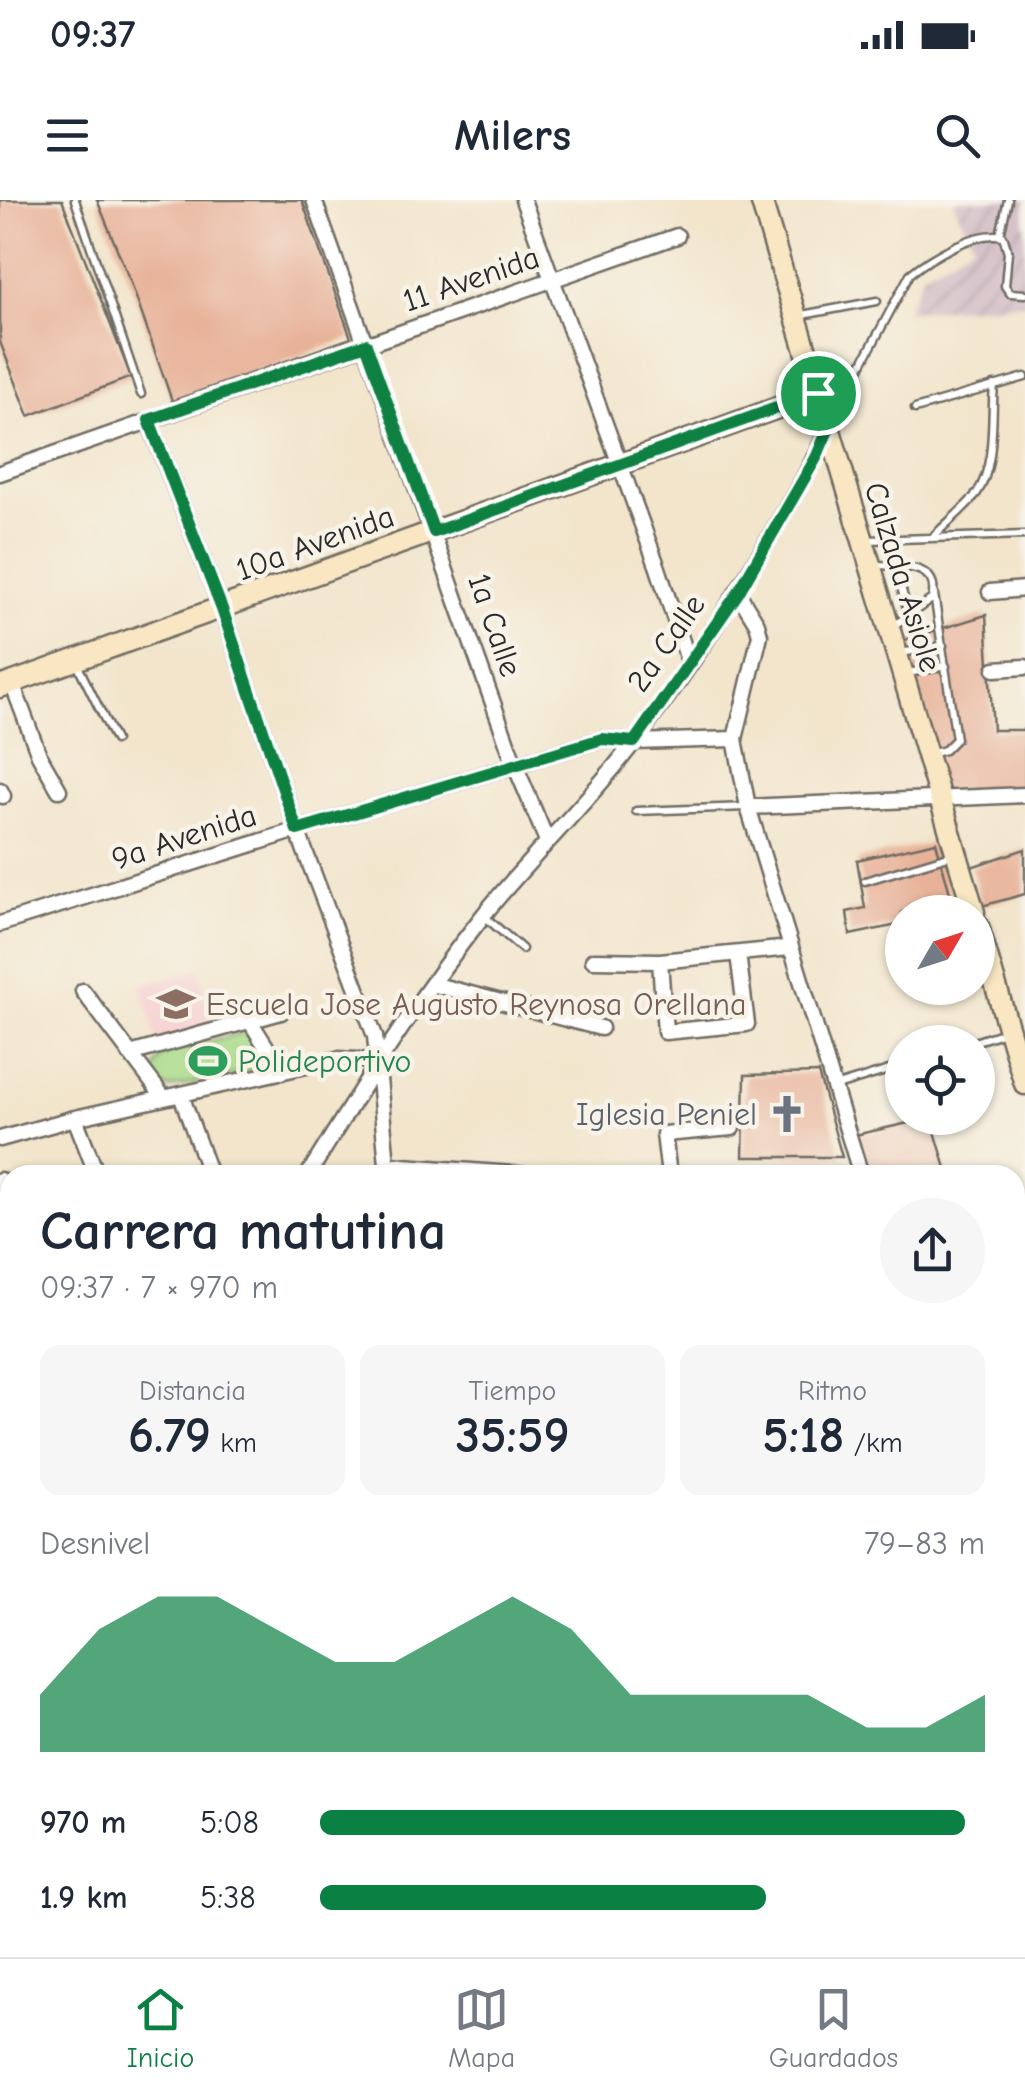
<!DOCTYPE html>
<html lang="es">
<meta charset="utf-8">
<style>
:root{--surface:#fff;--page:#f6f6f7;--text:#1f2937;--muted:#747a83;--line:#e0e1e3;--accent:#0b8043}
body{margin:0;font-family:"Comic Neue",sans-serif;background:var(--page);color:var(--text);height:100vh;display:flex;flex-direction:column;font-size:38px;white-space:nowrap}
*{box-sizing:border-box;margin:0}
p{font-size:32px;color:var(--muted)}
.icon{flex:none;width:55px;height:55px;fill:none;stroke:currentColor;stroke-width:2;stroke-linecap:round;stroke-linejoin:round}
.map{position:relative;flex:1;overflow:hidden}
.panel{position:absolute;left:0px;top:965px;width:1025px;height:792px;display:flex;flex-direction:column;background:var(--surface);border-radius:30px 30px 0 0;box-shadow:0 2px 8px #0004}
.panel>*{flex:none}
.needle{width:65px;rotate:51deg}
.controls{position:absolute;left:885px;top:695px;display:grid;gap:20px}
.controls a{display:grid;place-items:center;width:110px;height:110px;border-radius:50%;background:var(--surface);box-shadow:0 2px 8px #0004;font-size:50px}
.pin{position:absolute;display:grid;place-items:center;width:85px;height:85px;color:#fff;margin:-42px;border:5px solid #fff;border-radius:50%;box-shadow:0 2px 10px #0007}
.round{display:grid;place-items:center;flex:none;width:105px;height:105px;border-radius:52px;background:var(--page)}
.headline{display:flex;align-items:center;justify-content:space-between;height:170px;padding:0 40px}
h1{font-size:55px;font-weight:700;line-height:75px}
.metrics{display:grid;grid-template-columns:repeat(3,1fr);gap:15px;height:170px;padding:10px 40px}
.metrics div{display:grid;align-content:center;border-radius:20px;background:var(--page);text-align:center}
.metrics b{font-size:50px;font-weight:700}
.metrics small{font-size:28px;font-weight:400}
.metrics p{font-size:28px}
.chart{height:280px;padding:20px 40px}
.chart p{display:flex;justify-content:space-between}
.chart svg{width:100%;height:180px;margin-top:10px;fill:var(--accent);opacity:.7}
ul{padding:0 40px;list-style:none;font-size:32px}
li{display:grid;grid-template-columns:160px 120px 1fr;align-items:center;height:75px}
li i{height:25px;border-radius:12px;background:var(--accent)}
.status{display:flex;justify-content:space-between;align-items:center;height:70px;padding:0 50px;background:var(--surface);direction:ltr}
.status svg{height:28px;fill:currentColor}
header{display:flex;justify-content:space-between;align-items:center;height:130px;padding:0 40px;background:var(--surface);font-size:45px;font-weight:700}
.dock{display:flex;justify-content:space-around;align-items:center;height:140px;border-top:2px solid var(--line);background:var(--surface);font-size:28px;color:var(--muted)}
.dock a{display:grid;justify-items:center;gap:5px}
.dock .selected{color:var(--accent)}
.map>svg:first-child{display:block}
</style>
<div class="status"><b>09:37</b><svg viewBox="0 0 49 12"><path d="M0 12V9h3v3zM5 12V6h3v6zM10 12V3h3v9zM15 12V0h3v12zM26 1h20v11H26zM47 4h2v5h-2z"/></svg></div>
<header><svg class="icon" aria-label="menu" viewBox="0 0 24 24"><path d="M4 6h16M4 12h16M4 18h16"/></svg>Milers<svg class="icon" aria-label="search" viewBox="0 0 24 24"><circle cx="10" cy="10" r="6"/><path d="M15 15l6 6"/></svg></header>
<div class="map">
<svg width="1025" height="1757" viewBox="0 0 1025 1757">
<defs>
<pattern id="industrial-furrows" width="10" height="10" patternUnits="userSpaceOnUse" patternTransform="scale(2.5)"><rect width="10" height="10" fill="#d2bdc6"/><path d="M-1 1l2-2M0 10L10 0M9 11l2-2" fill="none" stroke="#b4a3aa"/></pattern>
</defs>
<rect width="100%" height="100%" fill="#f7f3e8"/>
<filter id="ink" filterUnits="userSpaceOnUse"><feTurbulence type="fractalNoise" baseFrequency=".01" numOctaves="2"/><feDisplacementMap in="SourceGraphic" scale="20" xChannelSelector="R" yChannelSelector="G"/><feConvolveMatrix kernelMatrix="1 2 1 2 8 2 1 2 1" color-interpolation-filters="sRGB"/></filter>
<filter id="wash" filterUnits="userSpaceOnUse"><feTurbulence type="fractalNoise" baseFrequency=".0048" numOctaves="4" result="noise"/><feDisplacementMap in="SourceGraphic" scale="40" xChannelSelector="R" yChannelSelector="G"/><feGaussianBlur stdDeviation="2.25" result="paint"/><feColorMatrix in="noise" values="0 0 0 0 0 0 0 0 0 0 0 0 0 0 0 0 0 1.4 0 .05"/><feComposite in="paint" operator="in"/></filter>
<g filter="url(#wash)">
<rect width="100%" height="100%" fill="#f2e5cc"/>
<path fill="#f7cfd1" d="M199,769L211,824L156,840L141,785Z"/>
<path fill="url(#industrial-furrows)" d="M955,0H1025V103L907,111L923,74L974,44L954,4Z"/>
<path fill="#a9db8a" stroke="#6a835a" stroke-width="2.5" d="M245,832L257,838L258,864L249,872L167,889L157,883L153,871L160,857L171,850Z"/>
<g id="blocks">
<path fill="#e8b29a" d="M0,0H62L131,177L29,216L0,142Z
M97,0H302L351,138L172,201L131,83Z
M986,415L993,530H1025V588L942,594L901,441Z
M936,642L955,712H902V724L850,735L847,712L865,708L857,660Z
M1025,649V694L982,706L971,667Z
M818,873L842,957H743L745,875Z
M931,918L948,975H868L855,935Z
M1025,1085V1128L1020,1130L1015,1113V1087Z"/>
</g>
</g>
<g filter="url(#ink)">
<use href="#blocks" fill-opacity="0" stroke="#716c63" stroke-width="2.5"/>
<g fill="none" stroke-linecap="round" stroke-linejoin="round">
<g stroke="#716c63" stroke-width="11">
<path id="service" d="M75,0L141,194
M1000,35L1008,0
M802,115L877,101
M915,209L1025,177
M832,220L910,74C931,57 976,30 1003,36L1008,52L1005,86L1010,93L1025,94
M932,338C946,323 965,309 977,293C996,266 991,217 994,185
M867,340L1025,335
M877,365C901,366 941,364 932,399L893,426
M895,366L909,415
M900,453L943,446
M76,462L115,540
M908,473L946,466
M929,554L945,550L956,539L934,394
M636,611L748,607
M865,681L955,654
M484,716L522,749
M974,842L1008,831
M837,886L902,866"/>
</g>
<g stroke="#716c63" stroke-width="19">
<path id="minor" d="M314,0L515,565L547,641
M523,0L658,368L689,463
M149,221L222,409L297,630L375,836L388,975
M0,273L677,36
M990,392L1025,389
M738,393L757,424L760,435L735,539L748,607L861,975
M995,469L1025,467
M12,483L39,555L59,590
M0,590L3,596
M748,607L1025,595
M0,724L297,630L602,539L633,542L735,539
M593,760L660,761L790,748
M660,761L665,832L747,824L738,754
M432,784L601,828
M83,791L164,898
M250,821L282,872
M130,854L281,812
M181,895L210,975
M75,918L97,975
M0,939L75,918L337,859L378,861
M389,965L529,975
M308,975C362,887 417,799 482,717C527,660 582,609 627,551C681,482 730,406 774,330C793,297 813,265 827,230
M669,975L664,934L732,928
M0,980L10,1010
M1015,1133L1025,1167
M0,1175L10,1174
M0,1380L10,1378
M0,1613L10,1639
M1015,1638L1025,1637
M51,1748L55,1757
M261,1748L264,1757
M678,1748L681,1757
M883,1748L886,1757
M94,1757L181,1748"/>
</g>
<g stroke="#716c63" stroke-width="25">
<path id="secondary" d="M761,0L974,712
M0,487L819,193
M978,726L1025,884
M1015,1441L1025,1440
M0,1574L10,1573
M470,1748L473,1757"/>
</g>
<use href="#service" stroke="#fff" stroke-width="6"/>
<use href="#minor" stroke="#fff" stroke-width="14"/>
<use href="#secondary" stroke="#f9e7c3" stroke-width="20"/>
</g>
</g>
<g fill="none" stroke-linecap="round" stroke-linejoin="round" filter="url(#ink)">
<g stroke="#fff" stroke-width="20">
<path id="route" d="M366,144L434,332L818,193L828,230L816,258L738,393L634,542L602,539L297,630L222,409L149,220Z"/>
</g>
<use href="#route" stroke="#0b8043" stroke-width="12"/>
</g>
<defs>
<g id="school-bare" transform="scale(3)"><path d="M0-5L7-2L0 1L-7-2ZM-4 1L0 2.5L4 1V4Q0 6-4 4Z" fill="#8d6e63" stroke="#f7f3e8" stroke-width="2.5" paint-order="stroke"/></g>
<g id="stadium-bare" transform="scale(3)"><path d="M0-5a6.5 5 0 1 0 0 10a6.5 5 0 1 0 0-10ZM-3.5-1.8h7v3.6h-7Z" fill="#2e9e5b" stroke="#f7f3e8" stroke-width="2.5" paint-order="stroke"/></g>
<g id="church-bare" transform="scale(3)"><path d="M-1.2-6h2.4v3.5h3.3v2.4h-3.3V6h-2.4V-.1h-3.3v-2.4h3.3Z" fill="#6b7280" stroke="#f7f3e8" stroke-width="2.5" paint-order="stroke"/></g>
</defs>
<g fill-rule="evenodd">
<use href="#school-bare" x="176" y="804"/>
<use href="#stadium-bare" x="208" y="861"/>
<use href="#church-bare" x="787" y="914"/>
</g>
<g text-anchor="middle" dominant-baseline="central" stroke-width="9" stroke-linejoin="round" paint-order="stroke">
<g font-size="32" fill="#2b2b2b" stroke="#f7f3e8">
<text transform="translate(471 79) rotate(-19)">11 Avenida</text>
<text transform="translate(315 343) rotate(-20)">10a Avenida</text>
<text transform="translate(903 377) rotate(73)">Calzada Asiole</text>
<text transform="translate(495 425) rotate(71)">1a Calle</text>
<text transform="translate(666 443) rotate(-55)">2a Calle</text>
<text transform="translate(184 637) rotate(-18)">9a Avenida</text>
</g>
<g font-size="32" fill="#785e54" stroke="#f7f3e8" text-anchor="start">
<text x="206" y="804">Escuela Jose Augusto Reynosa Orellana</text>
</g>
<g font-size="32" fill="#27864d" stroke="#f7f3e8" text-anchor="start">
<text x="238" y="861">Polideportivo</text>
</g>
<g font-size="32" fill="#5b616d" stroke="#f7f3e8" text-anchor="end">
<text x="757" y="914">Iglesia Peniel</text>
</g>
</g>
</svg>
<div class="controls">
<a><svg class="needle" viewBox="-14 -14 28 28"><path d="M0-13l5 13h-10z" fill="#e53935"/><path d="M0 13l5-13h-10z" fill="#747a83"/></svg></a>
<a><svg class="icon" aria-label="locate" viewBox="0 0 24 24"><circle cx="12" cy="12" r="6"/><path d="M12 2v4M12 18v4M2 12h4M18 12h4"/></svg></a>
</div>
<div class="pin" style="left:818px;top:193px;background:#1e9e55"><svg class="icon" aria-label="arrive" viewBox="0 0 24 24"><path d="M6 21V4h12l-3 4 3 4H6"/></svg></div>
<section class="panel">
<div class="headline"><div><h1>Carrera matutina</h1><p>09:37 · 7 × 970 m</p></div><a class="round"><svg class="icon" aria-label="share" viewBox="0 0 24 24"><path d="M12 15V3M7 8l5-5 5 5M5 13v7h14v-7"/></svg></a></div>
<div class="metrics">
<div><p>Distancia</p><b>6.79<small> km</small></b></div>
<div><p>Tiempo</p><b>35:59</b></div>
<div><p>Ritmo</p><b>5:18<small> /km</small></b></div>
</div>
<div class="chart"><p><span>Desnivel</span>79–83 m</p>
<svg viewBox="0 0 160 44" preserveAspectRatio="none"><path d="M0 44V30L10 14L20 6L30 6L40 14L50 22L60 22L70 14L80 6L90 14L100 30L110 30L120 30L130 30L140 38L150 38L160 30V44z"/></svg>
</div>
<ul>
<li><b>970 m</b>5:08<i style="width:97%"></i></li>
<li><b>1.9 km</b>5:38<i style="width:67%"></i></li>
</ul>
</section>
</div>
<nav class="dock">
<a class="selected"><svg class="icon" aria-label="home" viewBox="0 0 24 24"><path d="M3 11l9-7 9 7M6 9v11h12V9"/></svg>Inicio</a>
<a><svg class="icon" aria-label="map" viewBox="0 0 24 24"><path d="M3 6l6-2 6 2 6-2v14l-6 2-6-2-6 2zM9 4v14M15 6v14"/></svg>Mapa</a>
<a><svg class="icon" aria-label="saved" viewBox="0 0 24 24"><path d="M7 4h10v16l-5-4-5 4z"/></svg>Guardados</a>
</nav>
